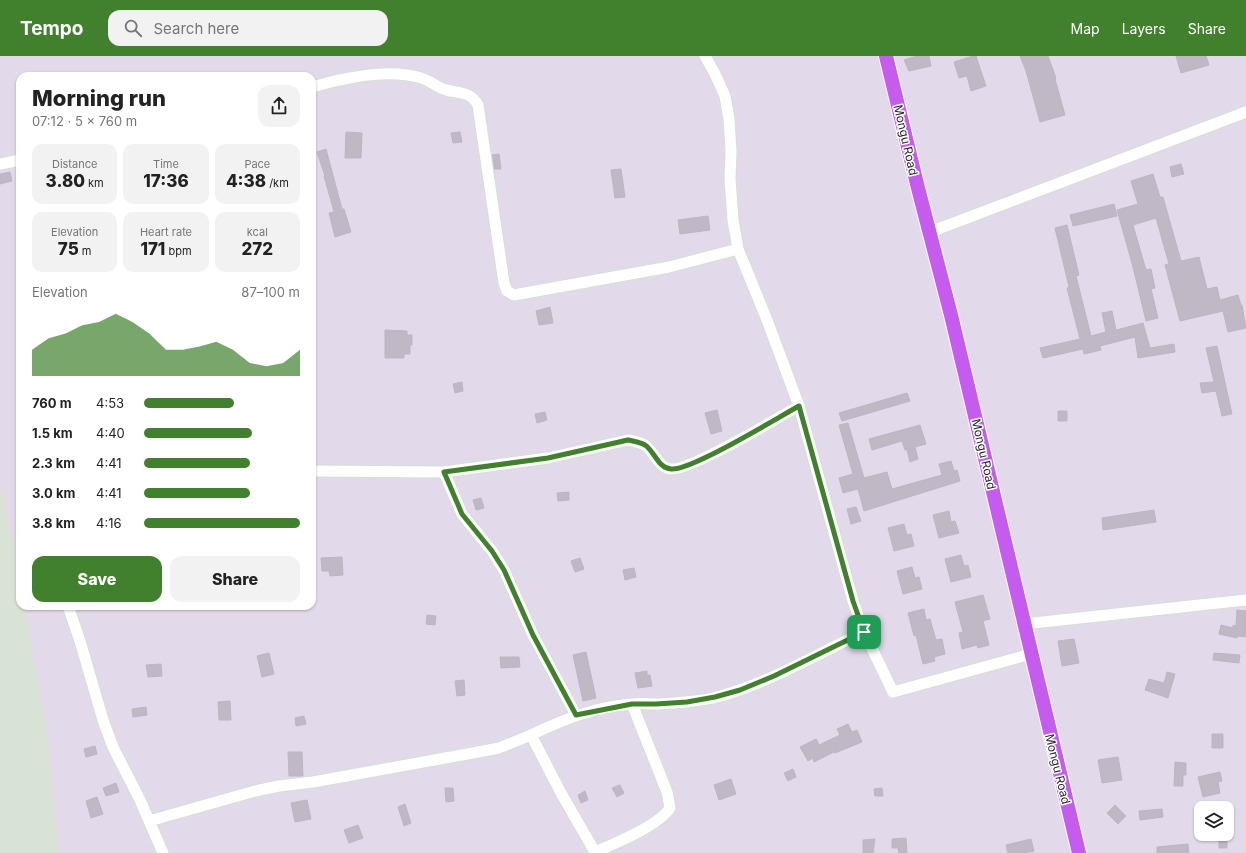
<!DOCTYPE html>
<meta charset="utf-8">
<style>
:root{--surface:#fff;--page:#f2f2f2;--text:#222;--muted:#767676;--accent:#41812d}
body{margin:0;font-family:Inter,sans-serif;background:var(--page);color:var(--text);height:100vh;display:flex;flex-direction:column;font-size:15px;white-space:nowrap}
*{box-sizing:border-box;margin:0}
p{font-size:13px;color:var(--muted)}
.icon{flex:none;width:22px;height:22px;fill:none;stroke:currentColor;stroke-width:2;stroke-linecap:round;stroke-linejoin:round}
.map{position:relative;flex:1;overflow:hidden}
.drawer{position:absolute;left:16px;top:16px;width:300px;height:538px;display:flex;flex-direction:column;background:var(--surface);border-radius:12px;box-shadow:0 1px 3px #0004}
.drawer>*{flex:none}
.controls{position:absolute;left:1194px;top:745px;display:grid;gap:8px}
.controls a{display:grid;place-items:center;width:40px;height:40px;border-radius:8px;background:var(--surface);box-shadow:0 1px 3px #0004;font-size:20px}
.pin{position:absolute;display:grid;place-items:center;width:34px;height:34px;color:#fff;margin:-17px;border-radius:8px;box-shadow:0 2px 6px #0006}
.round{display:grid;place-items:center;flex:none;width:42px;height:42px;border-radius:12px;background:var(--page)}
.summary{display:flex;align-items:center;justify-content:space-between;height:68px;padding:0 16px}
h1{font-size:22px;font-weight:800;line-height:30px}
.metrics{display:grid;grid-template-columns:repeat(3,1fr);gap:6px;height:68px;padding:4px 16px}
.metrics div{display:grid;align-content:center;border-radius:10px;background:var(--page);text-align:center}
.metrics b{font-size:17px;font-weight:800}
.metrics small{font-size:11px;font-weight:400}
.metrics p{font-size:11px}
.chart{height:112px;padding:8px 16px}
.chart p{display:flex;justify-content:space-between}
.chart svg{width:100%;height:72px;margin-top:4px;fill:var(--accent);opacity:.7}
.cta{display:flex;gap:8px;margin-top:auto;padding:8px 16px}
.cta a{flex:1;height:46px;border-radius:12px;background:var(--accent);color:#fff;font-size:16px;font-weight:800;line-height:46px;text-align:center}
.cta a+a{background:var(--page);color:var(--text)}
ul{padding:0 16px;list-style:none;font-size:13px}
li{display:grid;grid-template-columns:64px 48px 1fr;align-items:center;height:30px}
li i{height:10px;border-radius:5px;background:var(--accent)}
header{display:flex;align-items:center;gap:24px;box-sizing:border-box;height:56px;padding:0 20px;background:var(--accent);color:#fff}
header strong{font-size:19px}
nav{display:flex;gap:22px;margin-inline-start:auto;font-size:14px}
.search{width:280px;height:36px;background:var(--page);display:flex;align-items:center;gap:10px;box-sizing:border-box;padding:0 14px;border-radius:12px;color:var(--muted);font-size:15px}
.map>svg:first-child{display:block}
</style>
<header>
<strong>Tempo</strong>
<div class="search"><svg class="icon" aria-label="search" viewBox="0 0 24 24"><circle cx="10" cy="10" r="6"/><path d="M15 15l6 6"/></svg>Search here</div>
<nav><a>Map</a><a>Layers</a><a>Share</a></nav>
</header>
<div class="map">
<svg width="1246" height="797" viewBox="0 0 1246 797">
<rect width="100%" height="100%" fill="#e2daea"/>
<path fill="#d8e3d5" d="M0,432L3,436L20,526V550H24L48,677L59,797H0Z"/>
<path fill="#c0b8c5" stroke="#beb4c5" d="M917,0H929L931,10L909,15L904,4Z
M973,0H976L986,30L971,35L967,20L959,22L954,6Z
M1020,0H1048L1056,22L1055,23L1065,59L1040,66L1026,15Z
M1176,0H1206L1209,9L1181,17Z
M346,76L362,77L361,102H345Z
M460,76L462,86L453,87L451,77Z
M326,93L342,153H344L351,176L335,181L329,157L334,156L324,120H325L317,96Z
M499,98L501,113H494L492,99Z
M1181,108L1184,118L1172,121L1170,111Z
M621,113L625,141L615,142L611,114Z
M10,116L12,125L0,128V118Z
M1153,118L1160,141H1163L1181,205L1199,201L1207,233L1217,231L1220,244L1238,239L1241,249H1242L1246,272L1228,276L1223,255L1180,265L1165,209L1169,208L1156,162L1133,169L1146,214L1151,213L1155,232L1151,233L1158,262L1146,265L1133,211L1117,154L1138,148L1131,125Z
M1114,148L1117,160L1073,170L1070,159Z
M708,160L710,174L680,178L678,164Z
M1067,169L1079,219L1076,220L1091,280L1106,276L1102,257L1112,255L1116,274L1143,267L1150,292L1174,288L1175,296L1138,302L1135,281L1100,290L1101,294L1093,296L1084,298L1083,293L1043,302L1040,292L1080,283L1067,232L1069,231L1055,172Z
M550,251L553,267L539,269L536,255Z
M385,274L407,275V279H412V289H410V298H404V302H385Z
M1217,290L1232,358L1222,360L1216,335L1202,337L1200,327L1214,326L1206,292Z
M462,326L463,335L455,337L453,328Z
M907,337L910,345L842,365L839,357Z
M717,354L722,375L711,378L705,357Z
M1058,355H1067V365H1058Z
M545,356L547,364L537,367L535,358Z
M848,367L864,422L887,416L892,433L942,419L939,408L951,405L954,415L957,414L960,425L864,455L858,433L843,437L839,422L853,418L839,369Z
M920,369L926,388L915,391L918,403L910,406L907,394H905L902,385L872,394L869,383Z
M569,436V444L558,445L557,437Z
M481,442L484,452L476,454L473,444Z
M856,451L861,465L851,468L847,453Z
M1154,454L1156,466L1103,474L1102,462Z
M949,455L951,466L955,465L959,477L939,482L933,459Z
M904,468L907,479L911,478L914,490L894,495L888,472Z
M961,499L964,510L968,509L971,521L951,526L945,503Z
M342,501L343,519L330,520L329,515H322L321,502Z
M580,502L584,513L575,516L571,505Z
M912,511L915,522L919,521L922,533L903,538L897,515Z
M634,512L636,521L625,524L623,514Z
M983,539L990,563L983,565L989,589L978,592L977,589L962,593L959,577L963,576L955,546Z
M924,553L926,564L930,563L936,584L942,583L945,598L934,601L935,605L923,608L916,579L914,580L908,557Z
M1237,554L1246,555V581L1238,580L1237,582L1219,578L1221,569L1233,572V569L1236,570Z
M427,559L436,560L435,569L426,568Z
M1074,583L1079,607L1062,610L1058,585Z
M586,596L596,642L583,645L573,599Z
M269,597L274,618L262,621L257,600Z
M1214,597L1240,599L1239,607L1213,604Z
M500,601H519L520,611L501,612Z
M161,608L162,620L148,621L146,609Z
M647,615V619H650L652,630L638,632L635,617Z
M1167,616L1175,618L1168,642L1145,634L1149,623L1164,627Z
M464,624L465,639L457,640L455,625Z
M230,645L231,664H219L218,646Z
M146,651L147,659L133,661L132,653Z
M304,660L306,668L296,670L295,662Z
M848,668L852,676L857,674L862,686L835,697L834,696L814,706L813,702L808,705L800,691L816,683L819,689L840,679L837,673Z
M1212,678H1223V692H1212Z
M95,690L97,698L86,701L84,693Z
M288,696H302L303,720H289Z
M1118,701L1122,724L1102,727L1098,704Z
M1175,706L1186,707V719H1183V730H1174Z
M793,713L796,721L788,725L784,717Z
M1220,716L1222,725L1218,726L1220,737L1203,741L1198,721Z
M731,723L736,738L719,744L714,729Z
M116,727L119,736L106,740L103,732Z
M620,729L624,737L617,741L612,732Z
M445,732H453L454,745L446,746Z
M882,732L883,740H875L874,733Z
M585,735L588,744L581,747L578,739Z
M97,741L103,758L91,762L86,745Z
M307,744L311,763L295,766L291,747Z
M405,748L411,767L404,770L398,751Z
M1115,749L1126,760L1118,768L1107,757Z
M1162,753L1163,761L1140,764L1139,755Z
M358,769L363,782L349,787L344,774Z
M1219,778H1227V792H1219Z
M906,782L907,797H899L898,792H892V783Z
M875,783L873,797H863V784Z
M1031,783L1034,795L1025,797H1008L1006,789Z
M1188,788L1189,797H1157V791Z"/>
<g fill="none" stroke-linecap="round" stroke-linejoin="round">
<g stroke="#d3e1cf" stroke-width="13">
<path id="minor" d="M705,0L715,18L725,40L729,63L731,95L730,123L733,164L738,193L767,264L799,350L853,545L864,576L893,636L1031,598
M312,31C343,22 390,12 421,22C429,24 436,30 443,33C457,38 470,34 478,49L504,227L507,235L514,239L669,211L738,193
M0,108L20,104
M930,176L1246,56
M312,415L444,416L548,402L628,384C634,385 639,386 645,389C655,396 658,412 671,413C691,415 777,362 799,350
M444,416L462,458L492,495L504,514L533,579L576,659
M68,550L80,585L103,664L113,691L140,744L163,797
M1024,568L1246,544
M632,648L667,736L670,752C658,770 616,787 595,796L561,737L531,679C564,663 595,651 632,648C640,647 648,648 656,648C676,647 698,646 717,641C769,627 815,599 864,576
M149,765L255,735L279,730L313,726L473,697L499,692L531,679"/>
</g>
<g stroke="#fff" stroke-width="16">
<path id="major" d="M886,0L918,132L951,259L1079,797"/>
</g>
<use href="#minor" stroke="#fff" stroke-width="11"/>
<use href="#major" stroke="#c55ced" stroke-width="14"/>
</g>
<g fill="none" stroke-linecap="round" stroke-linejoin="round">
<g stroke="#fff" stroke-width="8">
<path id="route" d="M799,350L853,545L864,576L774,620L740,634L715,641L687,646L656,648H632L576,659L533,579L504,514L492,495L462,458L444,416L548,402L628,384C634,385 639,386 645,389C655,396 658,412 671,413C691,415 777,362 799,350Z"/>
</g>
<use href="#route" stroke="#41812d" stroke-width="5"/>
</g>
<g text-anchor="middle" dominant-baseline="central" stroke-width="3" stroke-linejoin="round" paint-order="stroke">
<g font-size="12" fill="#282828" stroke="#fff">
<text transform="translate(906 84) rotate(77)">Mongu Road</text>
<text transform="translate(984 398) rotate(77)">Mongu Road</text>
<text transform="translate(1058 713) rotate(76)">Mongu Road</text>
</g>
</g>
</svg>
<div class="controls">
<a><svg class="icon" aria-label="layers" viewBox="0 0 24 24"><path d="M12 4l9 5-9 5-9-5zM3 14l9 5 9-5"/></svg></a>
</div>
<div class="pin" style="left:864px;top:576px;background:#1e9e55"><svg class="icon" aria-label="arrive" viewBox="0 0 24 24"><path d="M6 21V4h12l-3 4 3 4H6"/></svg></div>
<section class="drawer">
<div class="summary"><div><h1>Morning run</h1><p>07:12 · 5 × 760 m</p></div><a class="round"><svg class="icon" aria-label="share" viewBox="0 0 24 24"><path d="M12 15V3M7 8l5-5 5 5M5 13v7h14v-7"/></svg></a></div>
<div class="metrics">
<div><p>Distance</p><b>3.80<small> km</small></b></div>
<div><p>Time</p><b>17:36</b></div>
<div><p>Pace</p><b>4:38<small> /km</small></b></div>
</div>
<div class="metrics">
<div><p>Elevation</p><b>75<small> m</small></b></div>
<div><p>Heart rate</p><b>171<small> bpm</small></b></div>
<div><p>kcal</p><b>272</b></div>
</div>
<div class="chart"><p><span>Elevation</span>87–100 m</p>
<svg viewBox="0 0 160 44" preserveAspectRatio="none"><path d="M0 44V28L10 21L20 18L30 13L40 11L50 6L60 11L70 18L80 28L90 28L100 26L110 23L120 28L130 36L140 38L150 36L160 28V44z"/></svg>
</div>
<ul>
<li><b>760 m</b>4:53<i style="width:58%"></i></li>
<li><b>1.5 km</b>4:40<i style="width:69%"></i></li>
<li><b>2.3 km</b>4:41<i style="width:68%"></i></li>
<li><b>3.0 km</b>4:41<i style="width:68%"></i></li>
<li><b>3.8 km</b>4:16<i style="width:100%"></i></li>
</ul>
<div class="cta"><a>Save</a><a>Share</a></div>
</section>
</div>
